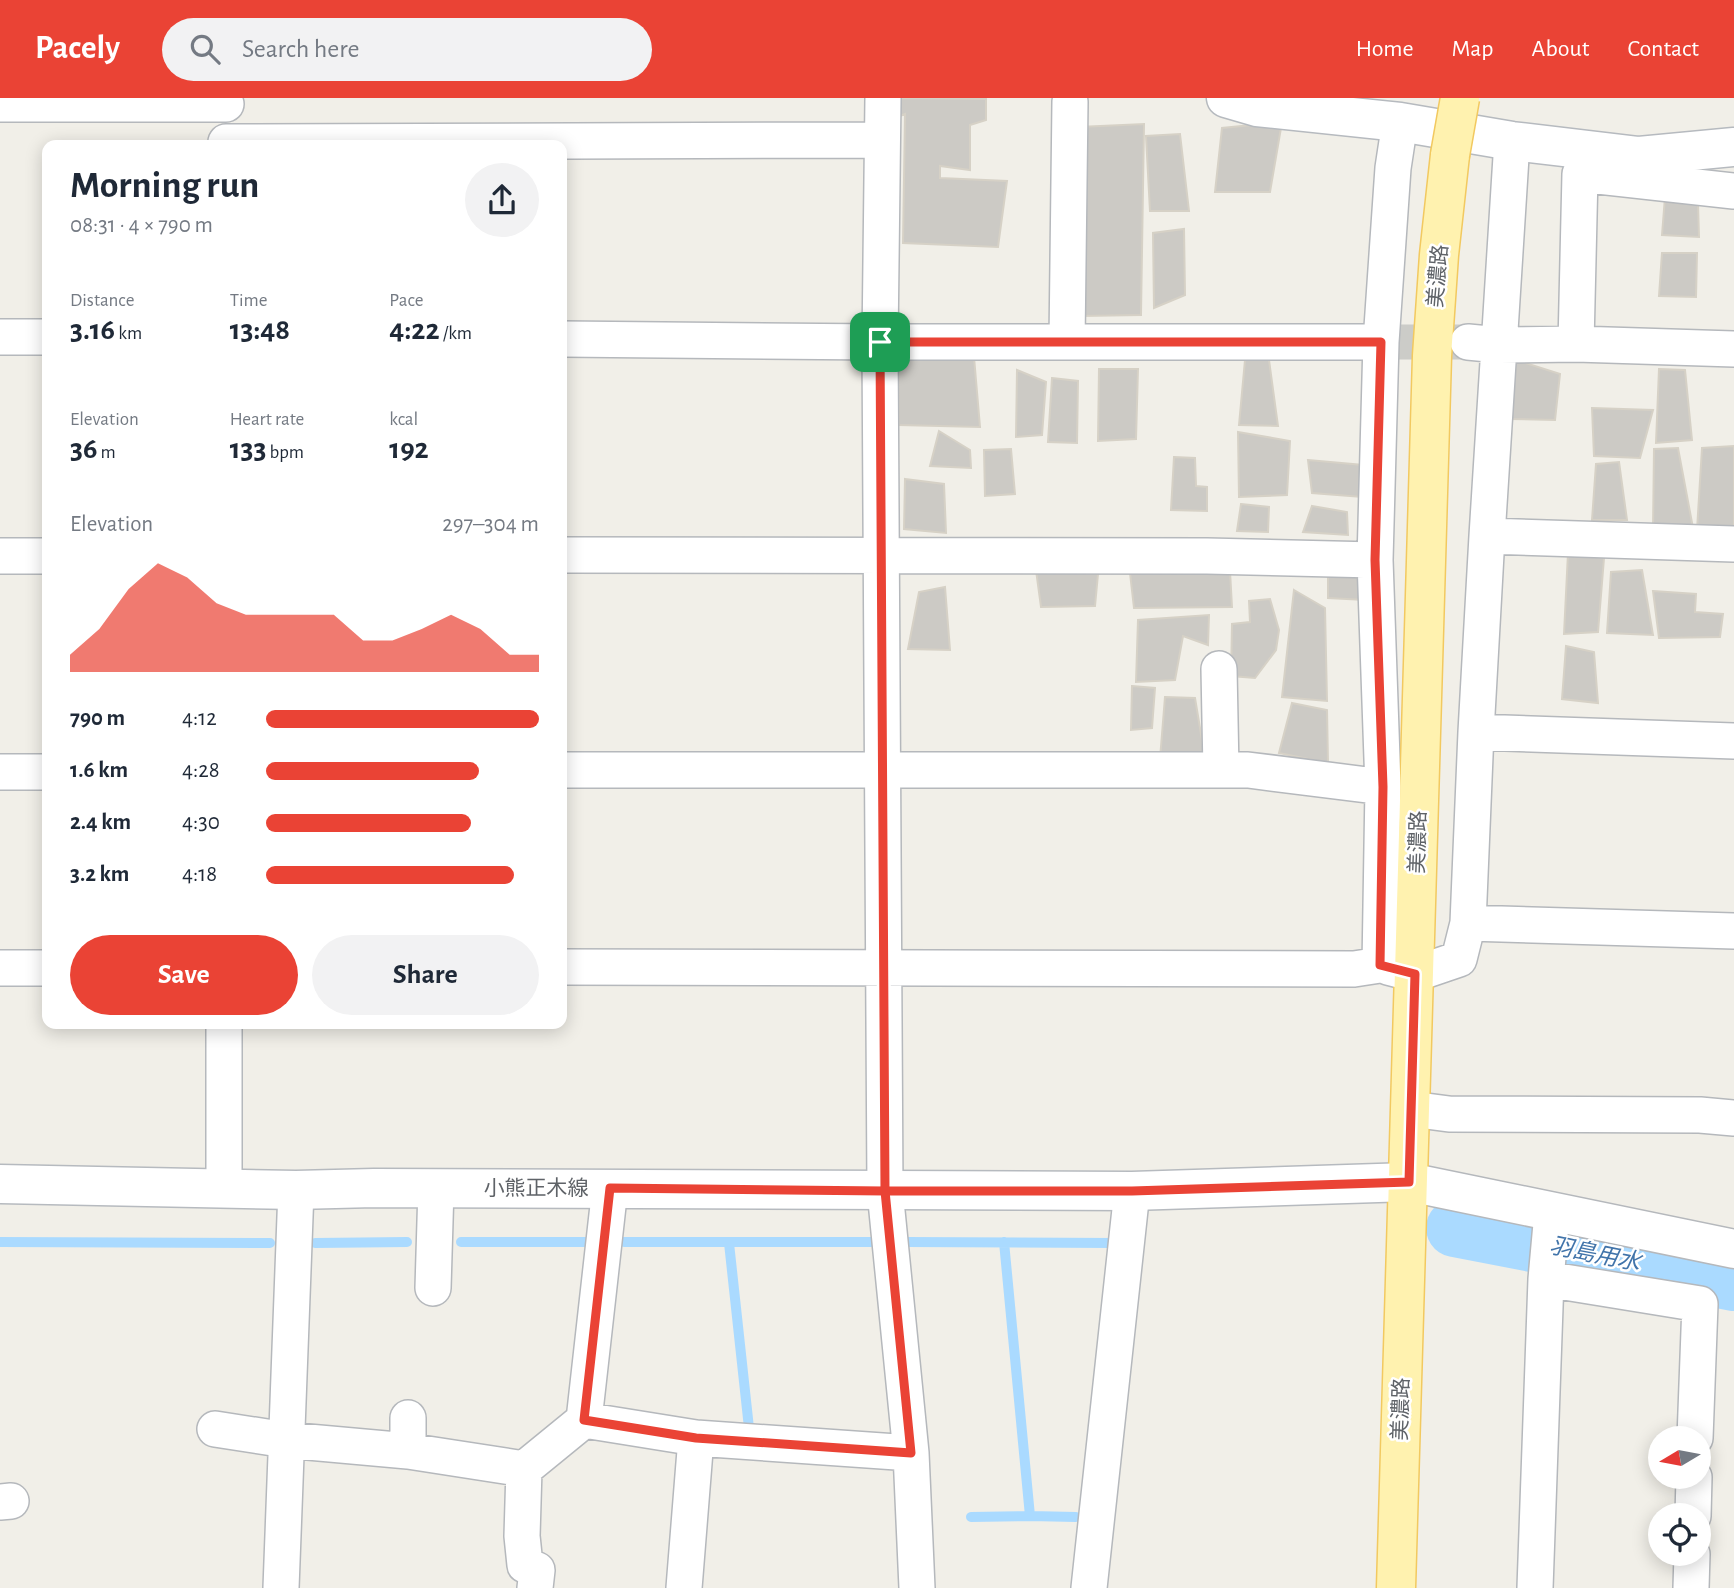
<!DOCTYPE html>
<meta charset="utf-8">
<style>
:root{--surface:#fff;--page:#f2f2f3;--text:#1f2937;--muted:#747a83;--accent:#ea4335}
body{margin:0;font-family:"Alegreya Sans","Noto Sans JP",sans-serif;background:var(--page);color:var(--text);height:100vh;display:flex;flex-direction:column;font-size:26px;white-space:nowrap}
*{box-sizing:border-box;margin:0}
p{font-size:23px;color:var(--muted)}
.icon{flex:none;width:38px;height:38px;fill:none;stroke:currentColor;stroke-width:2;stroke-linecap:round;stroke-linejoin:round}
.map{position:relative;flex:1;overflow:hidden}
.details{position:absolute;left:42px;top:42px;width:525px;height:889px;display:flex;flex-direction:column;background:var(--surface);border-radius:14px;box-shadow:0 4px 18px #0003}
.details>*{flex:none}
.needle{width:46px;rotate:260deg}
.buttons{position:absolute;left:1648px;top:1328px;display:grid;gap:14px}
.buttons a{display:grid;place-items:center;width:63px;height:63px;border-radius:50%;background:var(--surface);box-shadow:0 4px 18px #0003;font-size:35px}
.pin{position:absolute;display:grid;place-items:center;width:60px;height:60px;color:#fff;margin:-30px;border-radius:14px;box-shadow:0 4px 10px #0006}
.round{display:grid;place-items:center;flex:none;width:74px;height:74px;border-radius:37px;background:var(--page)}
.overview{display:flex;align-items:center;justify-content:space-between;height:119px;padding:0 28px}
h1{font-size:38px;font-weight:600;line-height:52px}
.metrics{display:grid;grid-template-columns:repeat(3,1fr);gap:10px;height:119px;padding:7px 28px}
.metrics div{display:grid;align-content:center}
.metrics b{font-size:30px;font-weight:600}
.metrics small{font-size:19px;font-weight:400}
.metrics p{font-size:19px}
.chart{height:196px;padding:14px 28px}
.chart p{display:flex;justify-content:space-between}
.chart svg{width:100%;height:126px;margin-top:7px;fill:var(--accent);opacity:.7}
.action{display:flex;gap:14px;margin-top:auto;padding:14px 28px}
.action a{flex:1;height:80px;border-radius:42px;background:var(--accent);color:#fff;font-size:28px;font-weight:600;line-height:80px;text-align:center}
.action a+a{background:var(--page);color:var(--text)}
ul{padding:0 28px;list-style:none;font-size:23px}
li{display:grid;grid-template-columns:112px 84px 1fr;align-items:center;height:52px}
li i{height:18px;border-radius:9px;background:var(--accent)}
header{display:flex;align-items:center;gap:42px;box-sizing:border-box;height:98px;padding:0 35px;background:var(--accent);color:#fff}
header strong{font-size:33px}
nav{display:flex;gap:38px;margin-inline-start:auto;font-size:24px}
.search{width:490px;height:63px;background:var(--page);display:flex;align-items:center;gap:18px;box-sizing:border-box;padding:0 24px;border-radius:38px;color:var(--muted);font-size:26px}
.map>svg:first-child{display:block}
</style>
<header>
<strong>Pacely</strong>
<div class="search"><svg class="icon" aria-label="search" viewBox="0 0 24 24"><circle cx="10" cy="10" r="6"/><path d="M15 15l6 6"/></svg>Search here</div>
<nav><a>Home</a><a>Map</a><a>About</a><a>Contact</a></nav>
</header>
<div class="map">
<svg width="1734" height="1490" viewBox="0 0 1734 1490">
<rect width="100%" height="100%" fill="#f1efe8"/>
<g fill="none" stroke-linecap="round" stroke-linejoin="round">
<path stroke="#aadaff" stroke-width="10" d="M0,1144L270,1145
M461,1144H592
M624,1144H871
M907,1144L1113,1145
M315,1145L407,1144
M729,1145L749,1330
M1709,1197L1734,1202
M1709,1203L1710,1180
M1704,1378L1705,1341
M1030,1418L1076,1419
M971,1419L1030,1418L1004,1144
M1703,1455V1421"/>
<path stroke="#aadaff" stroke-width="58" d="M1455,1130L1734,1184"/>
</g>
<path fill="#cccac5" stroke="#d6d1c6" stroke-width="2" d="M897,0L986,1V22L970,27V72L940,68V80L1007,83L998,149L903,145L905,16L895,20Z
M1282,24L1270,94H1215L1222,30Z
M1144,26L1141,217L1082,218L1079,29Z
M1180,36L1189,113H1150L1146,38Z
M1665,99L1698,105L1699,139L1662,137Z
M1184,131L1185,197L1154,210L1153,135Z
M1662,155H1697L1696,199L1659,198Z
M974,259L980,329L899,327L898,260Z
M1245,262H1269L1278,328L1239,327Z
M1516,262L1560,276L1555,322L1511,321Z
M1099,271H1138L1136,341L1098,343Z
M1659,271L1685,272L1692,342L1656,345Z
M1017,272L1046,284L1042,337L1016,339Z
M1052,280L1078,283L1077,345L1048,344Z
M1592,310L1653,312L1640,360L1594,358Z
M939,333L970,352L971,370L930,368Z
M1238,334L1290,343L1287,397L1239,399Z
M1734,348V432H1697L1702,350Z
M1678,350L1693,430L1653,432L1654,351Z
M1011,351L1015,396L985,398L984,352Z
M1174,359L1195,360L1196,388L1207,389V413L1171,412Z
M1308,362L1363,367L1362,399L1312,395Z
M1619,364L1627,422H1592L1596,366Z
M905,381L944,386L946,435L904,431Z
M1241,406L1269,409L1268,434L1237,433Z
M1312,408L1347,414L1348,437L1303,434Z
M1568,455L1604,460L1598,534L1564,536Z
M1328,470L1364,473L1365,502L1328,500Z
M1036,472L1098,476L1095,508L1041,509Z
M1642,472L1653,537L1607,535L1611,474Z
M1230,473L1232,509L1134,510L1130,475Z
M945,489L950,552L908,551L919,494Z
M1294,492L1325,510L1327,603L1282,599Z
M1653,493L1696,496L1695,514L1723,516L1720,539L1659,540Z
M1270,501L1279,532L1276,552L1255,580L1231,578L1232,526L1250,524L1249,503Z
M1209,517L1208,547L1183,538L1175,582L1136,584L1138,522Z
M1566,548L1594,554L1598,605L1562,601Z
M1132,588L1155,590L1152,630L1131,632Z
M1165,599L1195,600L1205,660L1160,661Z
M1292,605L1327,612L1328,665L1279,655Z"/>
<g fill="none" stroke-linecap="round" stroke-linejoin="round">
<path stroke="#ccccc8" stroke-width="35" stroke-dasharray="35 18" stroke-linecap="butt" d="M1381,244H1462"/>
<g stroke="#b5b8bc" stroke-width="38">
<path id="minor" d="M883,0L880,244L885,1093L911,1355L917,1490
M0,6H226
M226,44L882,42
M0,239H47
M562,241L880,244H1381
M1067,244L1070,4
M1468,244L1499,247L1576,246L1734,251
M1576,246L1580,76L1734,93
M1487,438L1512,43
M1734,446L1487,438L1476,634L1468,825L1734,833
M562,457L1207,458L1375,462
M0,458H47
M1219,571L1221,672
M1476,634L1734,643
M562,672H1248L1383,689
M0,674H47
M562,869L1354,871L1380,867L1383,689L1375,462L1381,244L1393,70L1400,24
M1388,869L1415,876L1459,861L1468,825
M0,870H47
M1411,1011L1449,1016L1700,1017L1734,1020
M224,1091V926
M1546,1181L1552,1115
M433,1190L436,1090
M408,1320V1353
M584,1322L610,1090
M215,1331L286,1342L408,1353L524,1371L584,1322L696,1340L911,1355
M524,1371L522,1438L525,1467L537,1472L535,1490
M0,1404L11,1403
M1693,1418L1694,1379
M281,1490L296,1092
M684,1490L696,1340
M1089,1490L1132,1093
M1535,1490L1546,1181L1700,1206L1695,1340
M1691,1490L1692,1456"/>
</g>
<g stroke="#b5b8bc" stroke-width="41">
<path id="tertiary" d="M1409,1084L1734,1151"/>
</g>
<g stroke="#b6babf" stroke-width="41">
<path id="secondary" d="M1226,0L1257,9L1400,24L1512,43L1639,58L1734,49
M0,1086L296,1092L374,1090L1132,1093L1409,1084"/>
</g>
<g stroke="#f2c960" stroke-width="41">
<path id="primary" d="M1396,1490L1432,258L1439,157L1450,57"/>
</g>
<use href="#minor" stroke="#fff" stroke-width="35"/>
<use href="#tertiary" stroke="#fff" stroke-width="38"/>
<use href="#secondary" stroke="#fff" stroke-width="38"/>
<use href="#primary" stroke="#fff2af" stroke-width="38"/>
<g stroke="#f2c960" stroke-width="41" stroke-linecap="butt">
<path id="primary-bridge" d="M1450,57L1460,0"/>
</g>
<use href="#primary-bridge" stroke="#fff2af" stroke-width="38"/>
</g>
<g fill="none" stroke-linecap="round" stroke-linejoin="round">
<g stroke="#fff" stroke-width="14">
<path id="route" d="M880,244L885,1093L610,1090L584,1322L696,1340L911,1355L885,1093H1132L1409,1084L1415,876L1380,867L1383,689L1375,462L1381,244H880"/>
</g>
<use href="#route" stroke="#ea4335" stroke-width="9"/>
</g>
<g text-anchor="middle" dominant-baseline="central" stroke-width="5" stroke-linejoin="round" paint-order="stroke">
<g font-size="21" fill="#5f6368" stroke="#fff">
<text transform="translate(1438 178) rotate(-85)">美濃路</text>
<text transform="translate(1418 744) rotate(-88)">美濃路</text>
<text x="536" y="1090">小熊正木線</text>
<text transform="translate(1401 1311) rotate(-88)">美濃路</text>
</g>
<g font-size="23" font-style="italic" fill="#4174aa" stroke="#fff">
<text transform="translate(1595 1157) rotate(11)">羽島用水</text>
</g>
</g>
</svg>
<div class="buttons">
<a><svg class="needle" viewBox="-14 -14 28 28"><path d="M0-13l5 13h-10z" fill="#e53935"/><path d="M0 13l5-13h-10z" fill="#747a83"/></svg></a>
<a><svg class="icon" aria-label="locate" viewBox="0 0 24 24"><circle cx="12" cy="12" r="6"/><path d="M12 2v4M12 18v4M2 12h4M18 12h4"/></svg></a>
</div>
<div class="pin" style="left:880px;top:244px;background:#1e9e55"><svg class="icon" aria-label="arrive" viewBox="0 0 24 24"><path d="M6 21V4h12l-3 4 3 4H6"/></svg></div>
<section class="details">
<div class="overview"><div><h1>Morning run</h1><p>08:31 · 4 × 790 m</p></div><a class="round"><svg class="icon" aria-label="share" viewBox="0 0 24 24"><path d="M12 15V3M7 8l5-5 5 5M5 13v7h14v-7"/></svg></a></div>
<div class="metrics">
<div><p>Distance</p><b>3.16<small> km</small></b></div>
<div><p>Time</p><b>13:48</b></div>
<div><p>Pace</p><b>4:22<small> /km</small></b></div>
</div>
<div class="metrics">
<div><p>Elevation</p><b>36<small> m</small></b></div>
<div><p>Heart rate</p><b>133<small> bpm</small></b></div>
<div><p>kcal</p><b>192</b></div>
</div>
<div class="chart"><p><span>Elevation</span>297–304 m</p>
<svg viewBox="0 0 160 44" preserveAspectRatio="none"><path d="M0 44V38L10 29L20 15L30 6L40 11L50 20L60 24L70 24L80 24L90 24L100 33L110 33L120 29L130 24L140 29L150 38L160 38V44z"/></svg>
</div>
<ul>
<li><b>790 m</b>4:12<i style="width:100%"></i></li>
<li><b>1.6 km</b>4:28<i style="width:78%"></i></li>
<li><b>2.4 km</b>4:30<i style="width:75%"></i></li>
<li><b>3.2 km</b>4:18<i style="width:91%"></i></li>
</ul>
<div class="action"><a>Save</a><a>Share</a></div>
</section>
</div>
